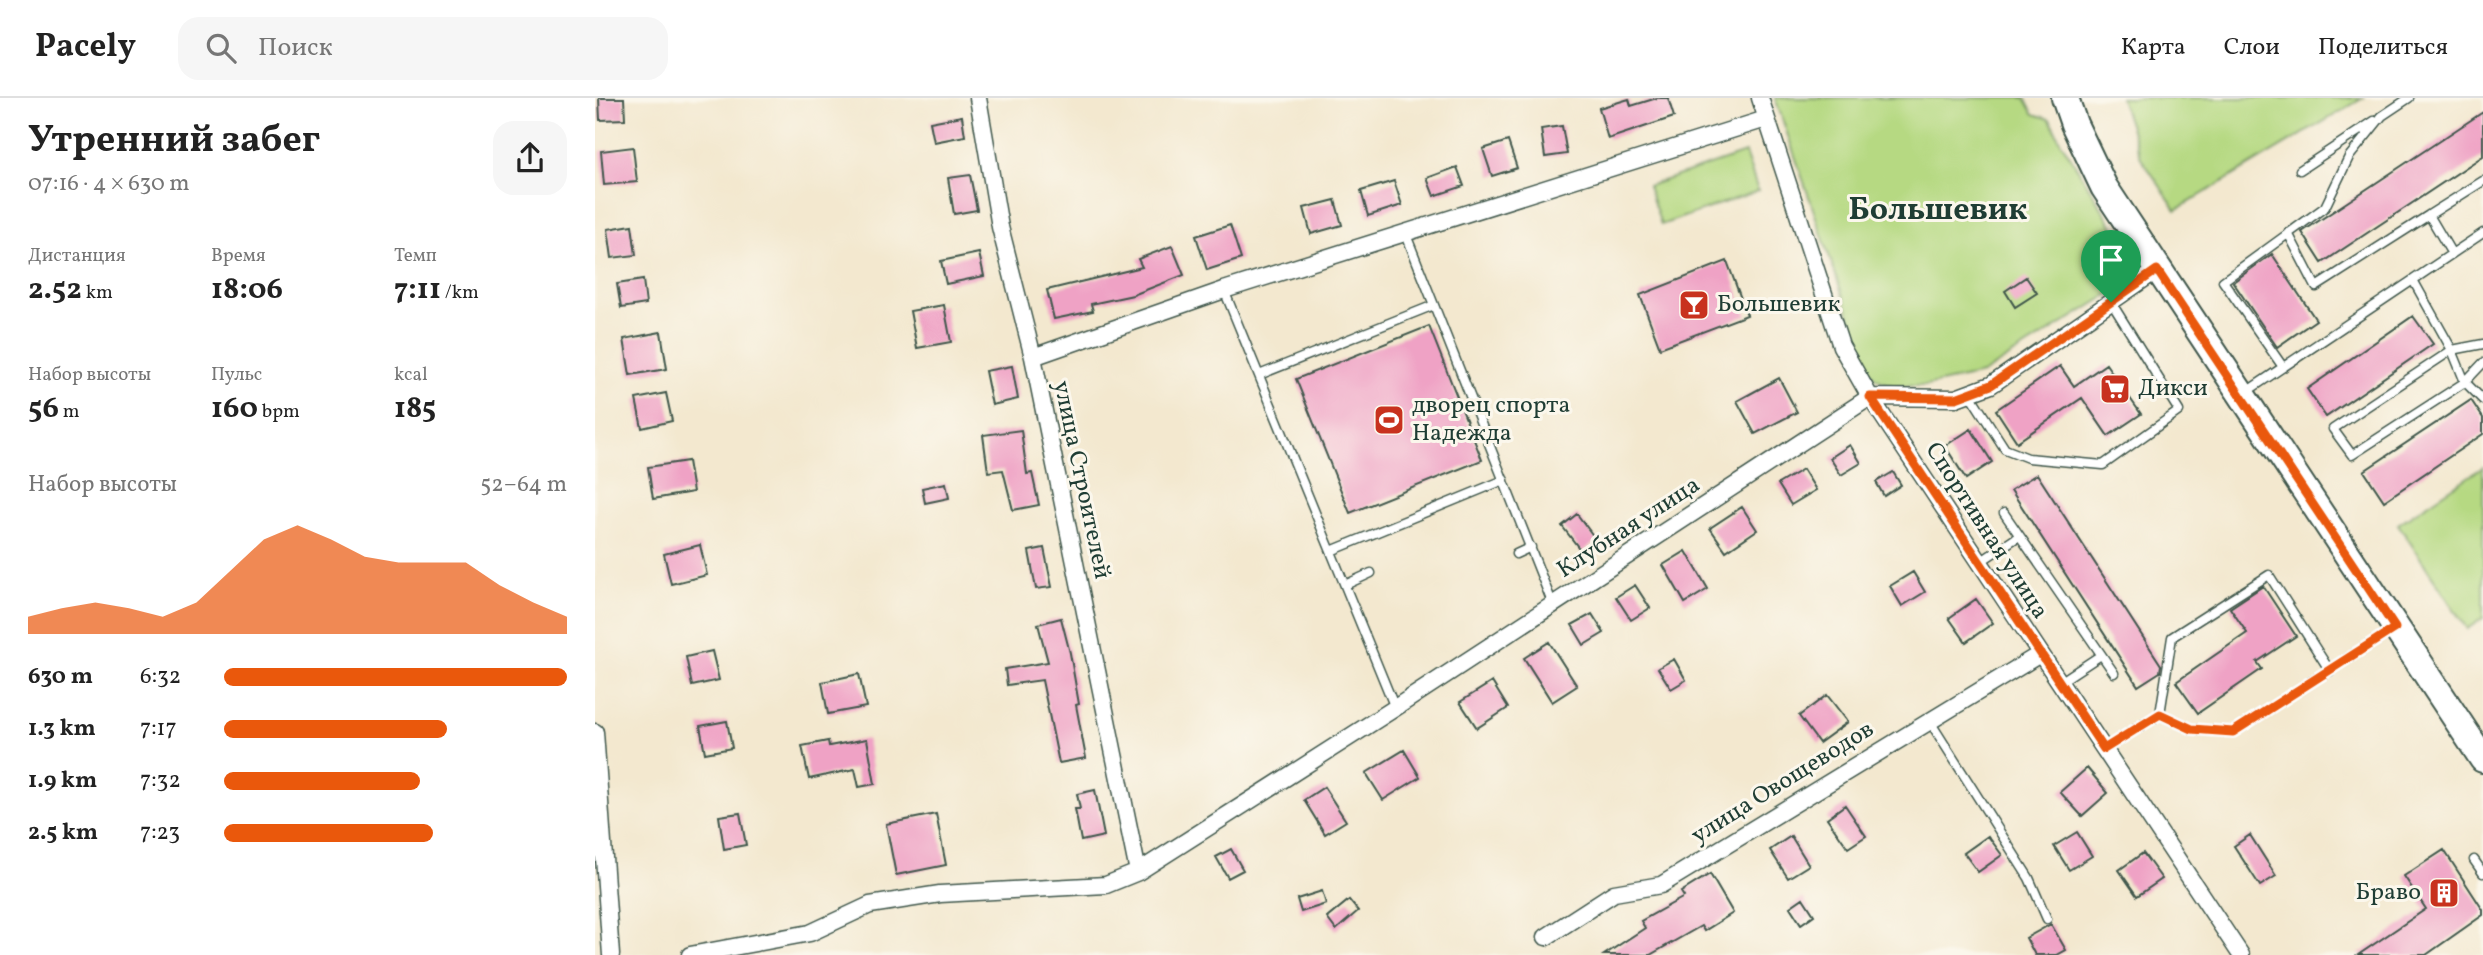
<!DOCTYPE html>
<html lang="ru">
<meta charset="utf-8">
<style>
:root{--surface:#fff;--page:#f6f6f6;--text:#222;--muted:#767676;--line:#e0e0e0;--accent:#ea580c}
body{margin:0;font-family:Vollkorn,serif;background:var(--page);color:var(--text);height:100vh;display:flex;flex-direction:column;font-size:26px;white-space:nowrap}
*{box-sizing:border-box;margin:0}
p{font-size:23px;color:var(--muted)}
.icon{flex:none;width:38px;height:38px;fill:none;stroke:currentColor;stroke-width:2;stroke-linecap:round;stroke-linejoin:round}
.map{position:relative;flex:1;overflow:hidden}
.sheet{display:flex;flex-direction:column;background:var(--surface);width:595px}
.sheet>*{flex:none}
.pin{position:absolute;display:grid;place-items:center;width:60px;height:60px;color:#fff;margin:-72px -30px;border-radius:50% 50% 50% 0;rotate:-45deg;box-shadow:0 0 7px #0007}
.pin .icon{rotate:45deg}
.round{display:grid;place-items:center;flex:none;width:74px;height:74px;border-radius:21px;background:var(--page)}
.overview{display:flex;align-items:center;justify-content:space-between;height:119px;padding:0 28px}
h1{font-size:38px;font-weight:700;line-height:52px}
.stats{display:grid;grid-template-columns:repeat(3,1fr);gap:10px;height:119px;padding:7px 28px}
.stats div{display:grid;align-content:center}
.stats b{font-size:30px;font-weight:700}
.stats small{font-size:19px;font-weight:400}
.stats p{font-size:19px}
.chart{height:196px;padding:14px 28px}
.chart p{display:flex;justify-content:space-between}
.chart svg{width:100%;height:126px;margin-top:7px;fill:var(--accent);opacity:.7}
ul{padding:0 28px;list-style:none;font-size:23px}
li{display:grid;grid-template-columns:112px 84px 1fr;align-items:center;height:52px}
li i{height:18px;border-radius:9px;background:var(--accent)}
header{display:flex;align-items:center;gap:42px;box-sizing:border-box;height:98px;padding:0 35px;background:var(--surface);border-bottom:2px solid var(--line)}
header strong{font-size:33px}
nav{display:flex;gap:38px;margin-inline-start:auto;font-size:24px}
.search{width:490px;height:63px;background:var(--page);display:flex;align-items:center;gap:18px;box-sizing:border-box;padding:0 24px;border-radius:21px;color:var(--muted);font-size:26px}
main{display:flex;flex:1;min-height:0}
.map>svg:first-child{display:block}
</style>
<header>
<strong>Pacely</strong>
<div class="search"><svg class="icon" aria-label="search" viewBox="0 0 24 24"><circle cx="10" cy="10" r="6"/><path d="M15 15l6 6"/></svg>Поиск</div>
<nav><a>Карта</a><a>Слои</a><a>Поделиться</a></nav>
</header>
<main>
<section class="sheet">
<div class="overview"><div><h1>Утренний забег</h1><p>07:16 · 4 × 630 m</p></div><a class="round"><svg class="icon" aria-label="share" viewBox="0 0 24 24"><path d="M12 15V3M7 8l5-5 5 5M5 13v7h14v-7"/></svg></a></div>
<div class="stats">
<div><p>Дистанция</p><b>2.52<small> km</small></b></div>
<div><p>Время</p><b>18:06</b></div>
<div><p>Темп</p><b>7:11<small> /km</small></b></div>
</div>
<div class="stats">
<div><p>Набор высоты</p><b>56<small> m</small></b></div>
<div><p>Пульс</p><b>160<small> bpm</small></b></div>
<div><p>kcal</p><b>185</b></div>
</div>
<div class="chart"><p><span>Набор высоты</span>52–64 m</p>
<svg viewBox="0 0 160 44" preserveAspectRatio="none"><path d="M0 44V38L10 35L20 33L30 35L40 38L50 33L60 22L70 11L80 6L90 11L100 17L110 19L120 19L130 19L140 27L150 33L160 38V44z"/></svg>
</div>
<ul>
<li><b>630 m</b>6:32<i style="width:100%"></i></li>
<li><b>1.3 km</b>7:17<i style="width:65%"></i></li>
<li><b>1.9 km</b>7:32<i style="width:57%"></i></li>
<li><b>2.5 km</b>7:23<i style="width:61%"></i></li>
</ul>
</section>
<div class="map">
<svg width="1888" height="857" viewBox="0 0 1888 857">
<rect width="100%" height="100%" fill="#fbf7ec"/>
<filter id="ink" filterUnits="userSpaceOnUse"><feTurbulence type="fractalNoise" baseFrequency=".0143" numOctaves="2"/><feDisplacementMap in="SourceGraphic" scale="14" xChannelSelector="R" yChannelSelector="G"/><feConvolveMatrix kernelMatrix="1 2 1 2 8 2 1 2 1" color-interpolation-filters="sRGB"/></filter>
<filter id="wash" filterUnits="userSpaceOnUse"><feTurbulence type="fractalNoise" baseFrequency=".00686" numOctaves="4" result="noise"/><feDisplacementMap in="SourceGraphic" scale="28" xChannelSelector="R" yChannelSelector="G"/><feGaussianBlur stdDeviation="1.57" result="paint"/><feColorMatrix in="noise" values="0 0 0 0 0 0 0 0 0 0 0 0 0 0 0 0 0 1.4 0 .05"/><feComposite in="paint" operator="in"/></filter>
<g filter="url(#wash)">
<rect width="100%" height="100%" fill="#f3e8cf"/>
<path fill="#b6d982" stroke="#6a8b5b" stroke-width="2" d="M1180,0H1430L1439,16L1455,21L1465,42L1535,156L1542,179L1387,276L1331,288H1296L1280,280L1272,268Z
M1525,0H1768L1581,112L1545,58Z
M1150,55L1163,93L1066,127L1053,88Z
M1888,369V520L1872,531L1803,426Z"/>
<g id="blocks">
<path fill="#efa2c5" d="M4,0H29L30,21L5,22Z
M1062,0H1073L1079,19L1013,41L1004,10L1034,1L1036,8Z
M1888,14V58L1727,165L1707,134Z
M367,18L370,38L339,44L335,24Z
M967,28L972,56L950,59L946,31Z
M913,43L922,70L897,78L888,51Z
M38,49L42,84L9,87L6,53Z
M862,69L869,88L839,98L832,80Z
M375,77L382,112L359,116L353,80Z
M799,83L807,107L773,118L766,93Z
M740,102L747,127L716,136L709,110Z
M37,127L41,157L17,160L13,131Z
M635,127L646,161L612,172L601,138Z
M577,148L589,177L538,197L496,206L498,213L459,221L452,192L547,169L543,161Z
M384,155L389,178L351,186L346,163Z
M1677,156L1721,222L1682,249L1638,184Z
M1132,163L1152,217L1065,250L1045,197Z
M1431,179L1442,195L1420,209L1410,193Z
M48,182L51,206L26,210L22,186Z
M349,207L356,244L322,250L315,213Z
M1818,218L1838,246L1731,319L1712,291Z
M834,228L887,362L755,415L701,281Z
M66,234L72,271L35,277L29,241Z
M1511,266L1546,316L1513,338L1487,300L1422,344L1401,312L1465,268L1479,288Z
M417,268L423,301L397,307L390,273Z
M1184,280L1202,314L1160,336L1142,303Z
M71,295L77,323L47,330L41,301Z
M1876,302L1888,320V336L1789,403L1769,373Z
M1376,331L1397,364L1371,381L1350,348Z
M426,332L432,376L437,375L444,407L418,412L408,372L393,374L388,337Z
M1255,347L1266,365L1246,377L1235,360Z
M93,363L98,394L58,401L53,369Z
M1208,371L1221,392L1196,407L1183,386Z
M1298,374L1306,387L1289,398L1281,384Z
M1442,376L1566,567L1565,574L1543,588L1416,392Z
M351,385L354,400L330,405L327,390Z
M1147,409L1162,432L1131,453L1115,430Z
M982,416L1002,443L987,454L967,428Z
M105,447L112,477L76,486L69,456Z
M449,450L457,489L441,491L434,453Z
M1091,453L1113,491L1090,505L1068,467Z
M1318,474L1330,494L1307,508L1295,488Z
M1040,487L1055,510L1036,522L1021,499Z
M1668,488L1701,538L1662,564L1667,571L1603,615L1581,584L1652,535L1635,510Z
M1381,501L1398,525L1371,544L1354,520Z
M997,516L1009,535L989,547L977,527Z
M466,520L475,555L484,606L481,607L491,660L464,665L447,582L412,587L410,571L453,564L443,526Z
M954,544L982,588L957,604L929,560Z
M117,553L124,582L97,588L91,559Z
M1079,561L1091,582L1076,591L1063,570Z
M264,576L271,609L233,616L227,584Z
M897,584L913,610L882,630L865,604Z
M1232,597L1253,624L1224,645L1204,618Z
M132,623L137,650L110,655L105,628Z
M272,641L280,686L264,689L260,671L214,681L207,648L233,643L234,648Z
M809,652L825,679L788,702L771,675Z
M1492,670L1513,695L1487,718L1465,694Z
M729,689L751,723L730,736L709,702Z
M500,692L509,738L486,743L480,711H485L482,696Z
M1250,707L1271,738L1253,750L1232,720Z
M145,715L151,747L129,751L124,718Z
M341,716L351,767L301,777L291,726Z
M1482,734L1497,758L1474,772L1459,748Z
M1655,737L1681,778L1665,788L1639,748Z
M1196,738L1214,767L1193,780L1175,752Z
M1393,738L1407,757L1383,774L1369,755Z
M636,751L648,772L633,780L621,759Z
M1849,752L1888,812V817L1831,857H1763L1831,811L1809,778Z
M1548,755L1567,781L1542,798L1524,772Z
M1115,776L1138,815L1109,833L1106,828L1055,857H1009L1050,830L1046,823L1089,799L1086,794Z
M727,793L731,806L706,814L702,801Z
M1208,800L1219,817L1206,826L1195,809Z
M754,802L763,813L741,832L732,820Z
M1456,826L1471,852L1462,857H1440L1431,840Z"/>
</g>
</g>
<g filter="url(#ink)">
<use href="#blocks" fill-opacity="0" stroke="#3f574b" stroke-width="2"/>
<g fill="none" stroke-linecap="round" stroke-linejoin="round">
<g stroke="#3f574b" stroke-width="11">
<path id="lane" d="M1705,72L1779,23
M810,134L958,507
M1693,135L1721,189L1834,117
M1857,156L1834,117L1888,83
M1818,182L1857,252L1870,284L1888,302
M629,192L800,610
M1888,246L1857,252L1738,331L1757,357L1870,284L1888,265
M1688,269L1628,183L1730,109L1754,59L1787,18L1814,0
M664,277L839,207
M1651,294L1888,135
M1374,295L1410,351L1433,360L1508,367L1584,313L1516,204
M1409,415L1519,575
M736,453L909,382
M921,456L936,449
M1385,464L1424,438
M750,487L776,475
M1465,584L1506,557
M1565,616L1577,539L1674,477L1735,573
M1334,622L1434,780L1452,821
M1509,651L1565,616L1597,631L1638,634L1798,531
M1879,762L1888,775"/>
</g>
<g stroke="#3f574b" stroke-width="19">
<path id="street" d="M383,0L405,129L438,259L543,774
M1165,0L1246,248L1275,299L1646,857
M438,259L629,192L1171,21
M0,634L16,857
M951,839L1019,795L1066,787L1445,556
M95,857L215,835L275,807L345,796L511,787L543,774L800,610L1275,299L1361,300L1396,287L1562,172"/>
</g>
<g stroke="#3f574b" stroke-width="30">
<path id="primary" d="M1470,0L1479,26L1509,89L1888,661"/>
</g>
<use href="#lane" stroke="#fff" stroke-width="8"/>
<use href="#street" stroke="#fff" stroke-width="16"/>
<use href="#primary" stroke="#fff" stroke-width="26"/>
</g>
</g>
<g fill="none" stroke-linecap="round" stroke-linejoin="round" filter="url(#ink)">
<g stroke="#fff" stroke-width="14">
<path id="route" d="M1562,172L1800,530L1638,634L1597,631L1565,616L1509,651L1275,299L1361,300L1396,287Z"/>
</g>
<use href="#route" stroke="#ea580c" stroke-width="9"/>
</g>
<defs>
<g id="bar-square" transform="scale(1.575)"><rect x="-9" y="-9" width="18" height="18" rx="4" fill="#c8321e" stroke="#fbf7ec"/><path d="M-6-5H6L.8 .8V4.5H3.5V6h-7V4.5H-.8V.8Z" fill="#fff"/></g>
<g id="supermarket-square" transform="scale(1.575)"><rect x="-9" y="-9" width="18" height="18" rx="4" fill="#c8321e" stroke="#fbf7ec"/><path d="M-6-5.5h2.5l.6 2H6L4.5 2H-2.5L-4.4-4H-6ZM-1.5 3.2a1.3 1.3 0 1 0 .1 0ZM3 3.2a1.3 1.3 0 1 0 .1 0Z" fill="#fff"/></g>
<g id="stadium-square" transform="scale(1.575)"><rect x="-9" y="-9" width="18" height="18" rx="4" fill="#c8321e" stroke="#fbf7ec"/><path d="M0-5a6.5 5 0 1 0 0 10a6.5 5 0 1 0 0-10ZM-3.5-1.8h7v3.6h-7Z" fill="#fff"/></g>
<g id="building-square" transform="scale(1.575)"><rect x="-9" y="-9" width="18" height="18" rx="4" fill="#c8321e" stroke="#fbf7ec"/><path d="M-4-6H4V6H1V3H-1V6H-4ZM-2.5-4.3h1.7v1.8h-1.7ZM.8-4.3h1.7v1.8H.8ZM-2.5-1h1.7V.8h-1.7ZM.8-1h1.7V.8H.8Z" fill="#fff"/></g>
</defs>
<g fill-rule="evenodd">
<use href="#bar-square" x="1099" y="207"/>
<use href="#supermarket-square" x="1520" y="291"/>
<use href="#stadium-square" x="794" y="322"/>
<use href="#building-square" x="1849" y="795"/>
</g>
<g text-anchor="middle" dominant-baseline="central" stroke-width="6" stroke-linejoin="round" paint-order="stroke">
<g font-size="24" fill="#1f3d34" stroke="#fbf7ec" text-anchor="start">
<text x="1122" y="207">Большевик</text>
<text x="1543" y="291">Дикси</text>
<text x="817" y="308">дворец спорта<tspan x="817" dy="28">Надежда</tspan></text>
<text x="1826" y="795" text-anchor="end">Браво</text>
</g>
<g font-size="24" fill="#1f3d34" stroke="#fbf7ec">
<text transform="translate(486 382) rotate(78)">улица Строителей</text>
<text transform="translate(1034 430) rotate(-33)">Клубная улица</text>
<text transform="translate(1391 433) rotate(57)">Спортивная улица</text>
<text transform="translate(1188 685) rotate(-32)">улица Овощеводов</text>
</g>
<g font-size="32" font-weight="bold" fill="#1f3d34" stroke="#fbf7ec">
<text x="1343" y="113">Большевик</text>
</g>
</g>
</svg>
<div class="pin" style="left:1516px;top:204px;background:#1e9e55"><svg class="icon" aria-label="arrive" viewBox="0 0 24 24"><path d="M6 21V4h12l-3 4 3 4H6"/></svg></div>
</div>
</main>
